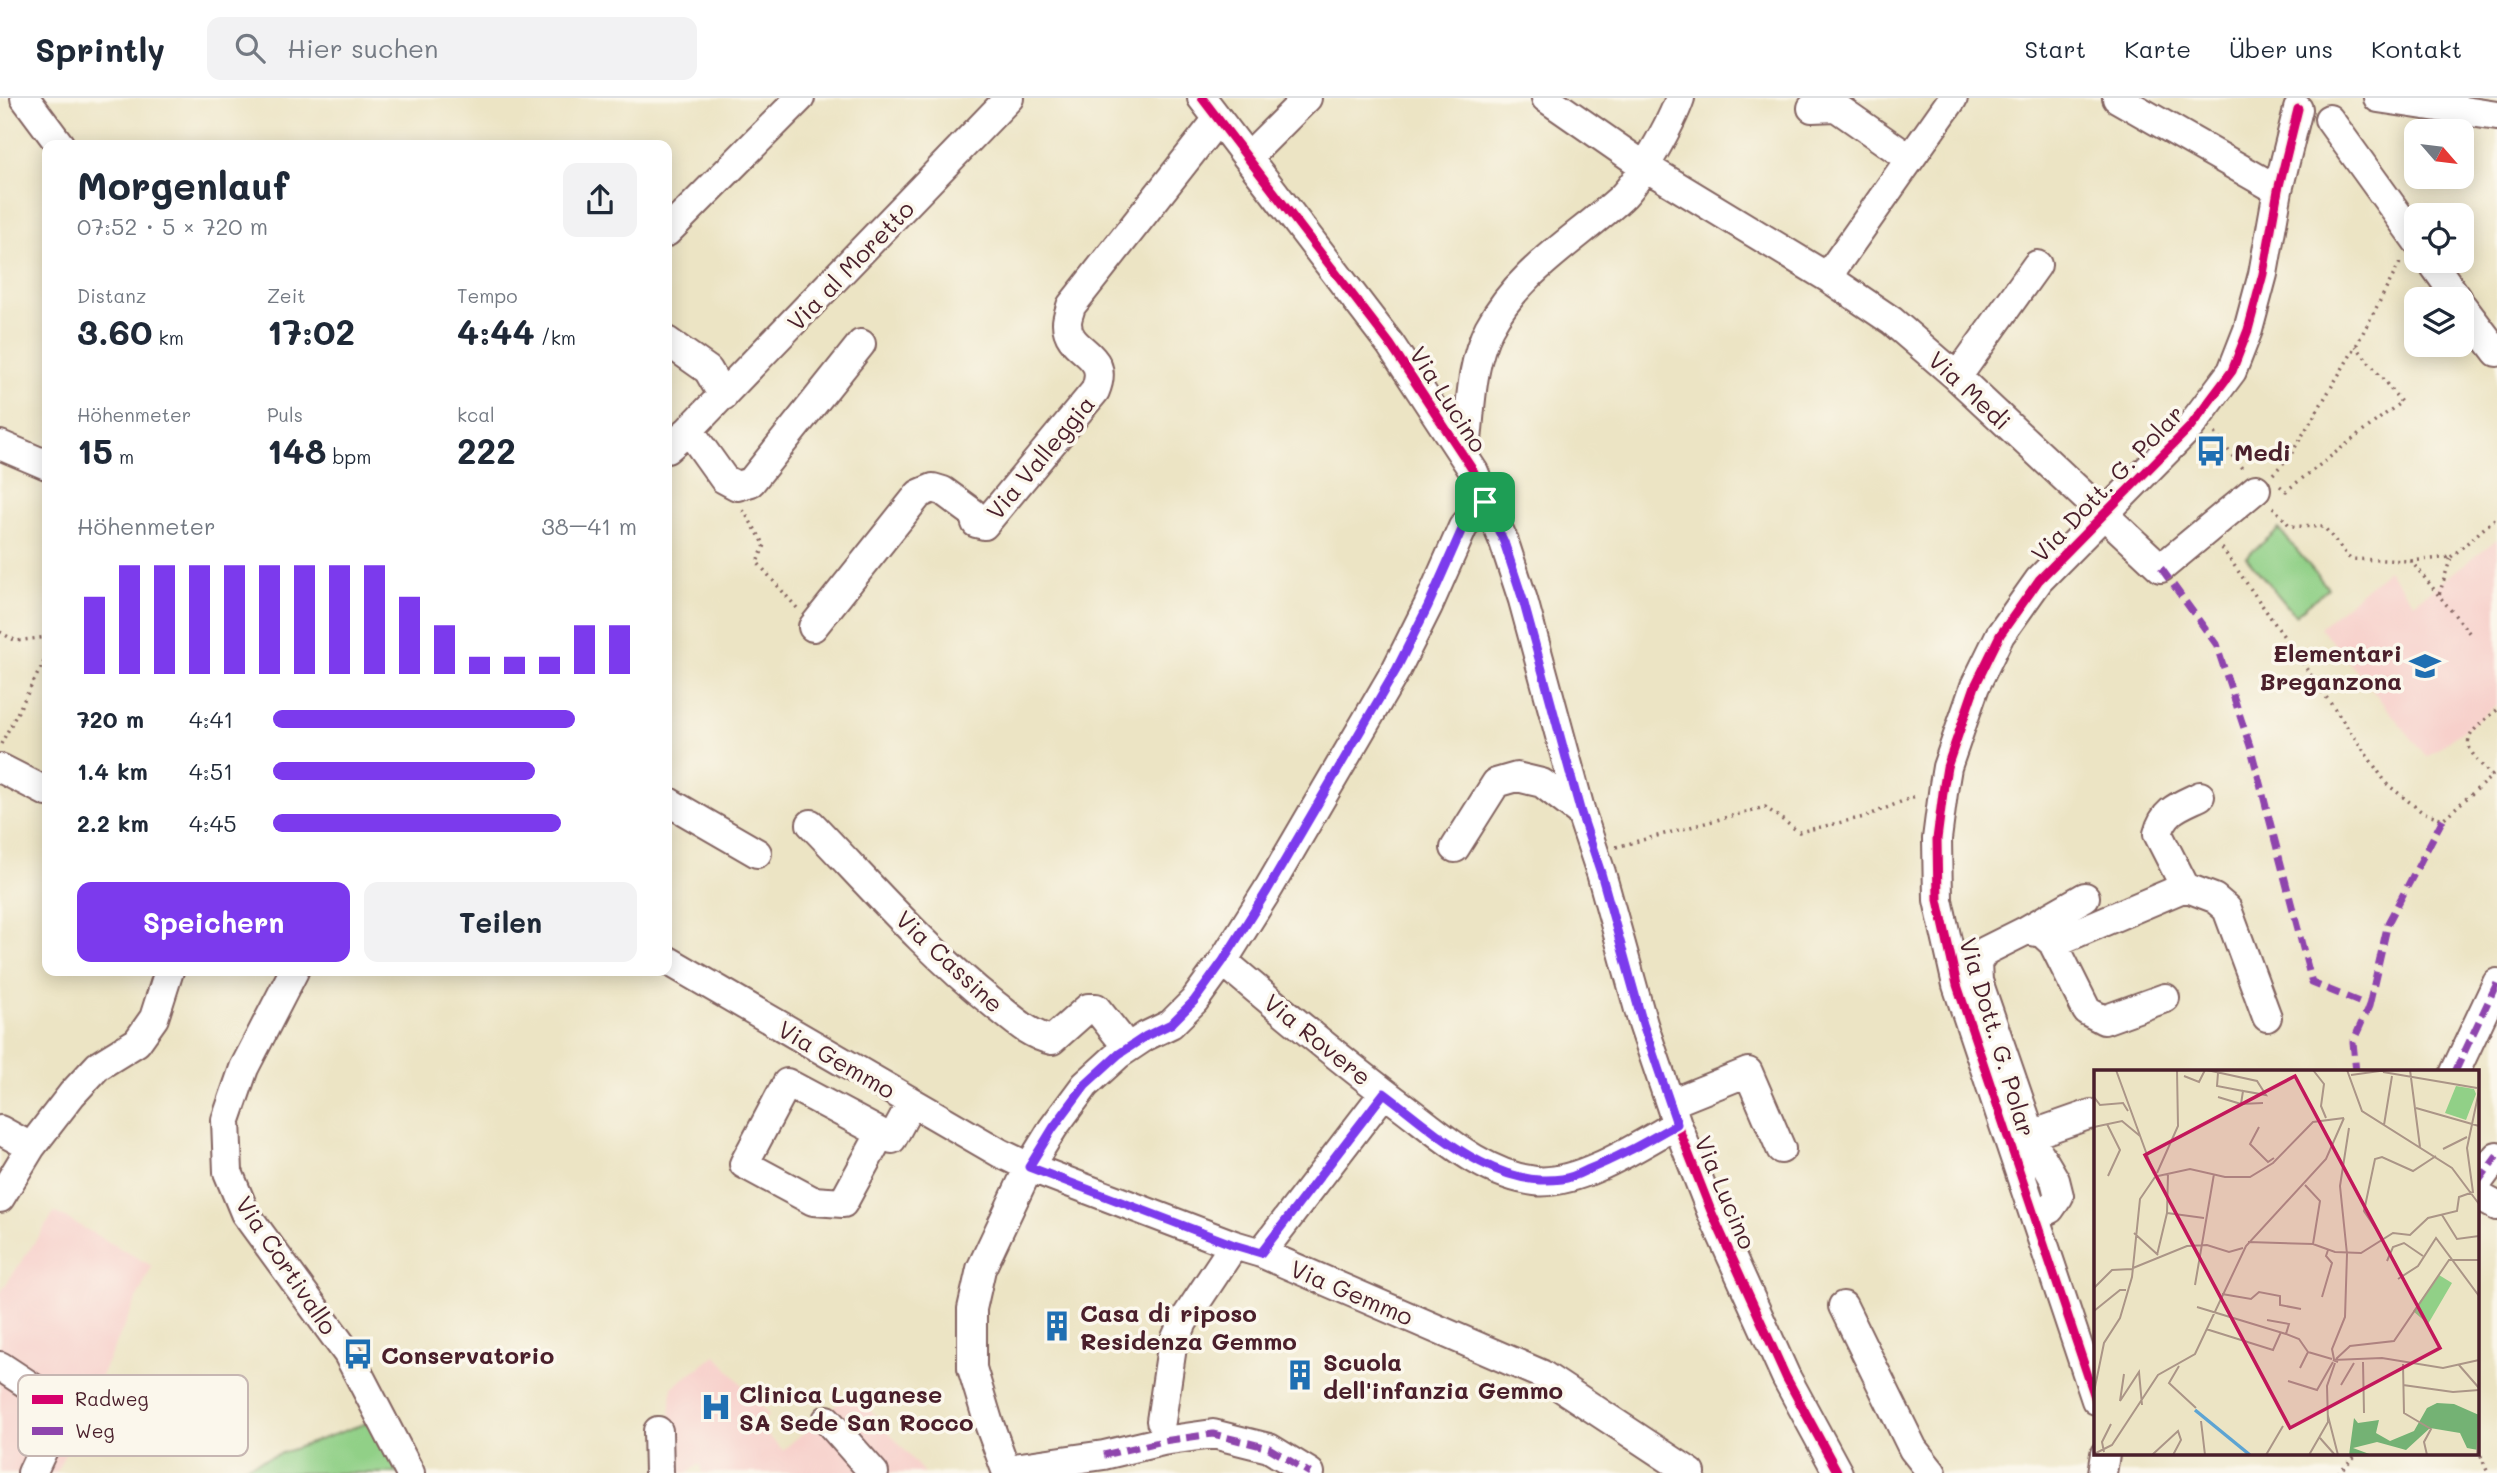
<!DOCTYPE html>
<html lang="de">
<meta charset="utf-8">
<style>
:root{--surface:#fff;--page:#f2f2f3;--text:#1f2937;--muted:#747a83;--line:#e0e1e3;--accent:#7c3aed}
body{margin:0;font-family:Mali,sans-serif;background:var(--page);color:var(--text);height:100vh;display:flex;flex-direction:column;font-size:26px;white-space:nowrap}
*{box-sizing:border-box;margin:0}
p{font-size:23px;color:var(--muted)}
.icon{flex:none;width:38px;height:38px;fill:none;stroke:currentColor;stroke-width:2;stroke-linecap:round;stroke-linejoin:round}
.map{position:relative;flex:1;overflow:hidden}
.sheet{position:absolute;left:42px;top:42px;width:630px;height:836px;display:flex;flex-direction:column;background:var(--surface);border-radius:14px;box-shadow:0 4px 18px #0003}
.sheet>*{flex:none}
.needle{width:46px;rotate:118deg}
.controls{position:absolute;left:2404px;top:21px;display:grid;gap:14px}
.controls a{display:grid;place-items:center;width:70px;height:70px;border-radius:14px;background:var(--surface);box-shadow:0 4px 18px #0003;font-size:35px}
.pin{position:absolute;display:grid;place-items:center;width:60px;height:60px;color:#fff;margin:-30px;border-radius:14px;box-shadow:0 4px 10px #0006}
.round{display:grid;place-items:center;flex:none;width:74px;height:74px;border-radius:14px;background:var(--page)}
.overview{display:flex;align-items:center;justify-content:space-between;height:119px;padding:0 35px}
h1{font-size:38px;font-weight:700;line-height:52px}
.figures{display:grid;grid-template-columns:repeat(3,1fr);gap:10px;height:119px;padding:7px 35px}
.figures div{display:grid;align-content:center}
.figures b{font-size:35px;font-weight:700}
.figures small{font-size:19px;font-weight:400}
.figures p{font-size:19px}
.chart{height:196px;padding:14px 35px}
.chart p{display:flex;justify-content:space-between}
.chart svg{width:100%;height:126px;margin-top:7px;stroke:var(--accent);stroke-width:6}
.button{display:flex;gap:14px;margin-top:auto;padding:14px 35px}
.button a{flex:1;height:80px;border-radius:14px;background:var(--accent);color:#fff;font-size:28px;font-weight:700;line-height:80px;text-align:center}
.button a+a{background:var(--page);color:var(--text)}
ul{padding:0 35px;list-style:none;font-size:23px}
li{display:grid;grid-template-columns:112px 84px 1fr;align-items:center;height:52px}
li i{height:18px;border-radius:9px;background:var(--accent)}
header{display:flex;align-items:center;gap:42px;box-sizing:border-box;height:98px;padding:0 35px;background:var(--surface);border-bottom:2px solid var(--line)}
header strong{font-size:33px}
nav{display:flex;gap:38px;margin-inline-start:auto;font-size:24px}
.search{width:490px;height:63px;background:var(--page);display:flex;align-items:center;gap:18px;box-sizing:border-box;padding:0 24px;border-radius:14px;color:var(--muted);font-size:26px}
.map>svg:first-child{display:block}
</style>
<header>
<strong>Sprintly</strong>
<div class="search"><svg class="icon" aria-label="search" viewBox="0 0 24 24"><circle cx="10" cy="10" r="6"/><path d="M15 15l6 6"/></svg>Hier suchen</div>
<nav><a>Start</a><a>Karte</a><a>Über uns</a><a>Kontakt</a></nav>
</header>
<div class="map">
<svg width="2497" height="1375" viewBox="0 0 2497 1375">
<rect width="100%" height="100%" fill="#fbf7ec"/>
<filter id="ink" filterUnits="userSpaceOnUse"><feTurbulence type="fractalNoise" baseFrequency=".0143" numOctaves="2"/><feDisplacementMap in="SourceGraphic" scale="14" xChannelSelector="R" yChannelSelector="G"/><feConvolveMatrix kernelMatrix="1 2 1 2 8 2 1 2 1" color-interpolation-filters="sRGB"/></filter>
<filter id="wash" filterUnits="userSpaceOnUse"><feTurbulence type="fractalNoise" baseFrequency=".00686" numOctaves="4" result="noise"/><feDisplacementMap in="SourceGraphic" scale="28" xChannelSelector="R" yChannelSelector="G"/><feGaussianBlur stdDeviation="1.57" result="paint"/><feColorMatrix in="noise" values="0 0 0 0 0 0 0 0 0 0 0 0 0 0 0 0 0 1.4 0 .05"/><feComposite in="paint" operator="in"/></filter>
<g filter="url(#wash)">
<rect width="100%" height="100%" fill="#ece4c4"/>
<path fill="#f7d0cb" d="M2497,441V607L2427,659L2320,529L2388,472L2414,505Z
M55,1114L152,1168L56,1375H0V1195Z
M716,1257L769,1317L756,1326L783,1352L853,1292L924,1375H702L700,1366L687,1375H667L672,1289Z"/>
<path fill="#91d087" stroke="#6e7859" stroke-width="2" d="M2279,431L2328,490L2295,517L2246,459Z
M372,1323L398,1375H226Z"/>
</g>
<g filter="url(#ink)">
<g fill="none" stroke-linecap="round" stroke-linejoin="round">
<g stroke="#836461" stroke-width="32">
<path id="minor" d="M25,0L60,47
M1202,0L1390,246L1474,374L1504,444L1523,502L1581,715L1601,775L1643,926L1677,1026L1711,1113L1786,1279L1838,1375
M1546,0L1644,68L1827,179L1892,223L1957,279L2161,470L2256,391
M2117,0L2278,92
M2378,0L2497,18
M1812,10L1836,9L1909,60
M2329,21L2417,143
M1249,58L1307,0
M667,134L800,0
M2431,163L2458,201
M1827,179L1953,0
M2462,208L2497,254
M667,243L708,272L723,298
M1957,279L2037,167
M689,332L1009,0
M0,347L47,367
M667,351L689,332L724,381L737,388L751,384L861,246
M1465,360C1471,317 1469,269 1489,230C1519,173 1575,142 1621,100C1639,83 1672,24 1680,0
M813,529L919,396L933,390L943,393L973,415L976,425L984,427L1095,293C1112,253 1067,256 1067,225C1067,219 1070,213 1071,208L1218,21
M0,670L47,694
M667,703L757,755
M811,726C870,787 927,853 994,906C1013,921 1029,937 1052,942L1088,910H1096L1128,950
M1455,750L1496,685L1517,679L1542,685L1581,715
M2185,789L2158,736C2164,712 2179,708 2200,698
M2027,832L2085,799
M2053,845L2087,913L2104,922L2165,900
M667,862L1000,1055L1029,1069L1234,1147L1261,1155L1541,1276L1691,1375
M1223,863C1283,914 1343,964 1406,1011C1444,1040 1485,1077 1535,1083C1578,1088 1640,1047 1677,1026
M294,873L244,970L226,1022L228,1074L245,1115L348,1256L410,1375
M2455,974L2497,885
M1671,1005L1748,974L1781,1051
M0,1032L31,1049
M881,1035L843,1105L813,1103L744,1066L787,985L892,1041L912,1004
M2031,1037L2091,1016L2096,1017
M2478,1084L2497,1058
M2478,1098L2497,1108
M0,1100L31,1049L72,996L98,968L137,944L154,920L169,873
M2036,1118L2050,1111L2059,1098L2055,1082L2035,1048L1978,883L1977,865L1985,853L2027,832L2042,835L2053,845L2185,789L2214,800L2227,811L2267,919
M1261,1155L1384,995
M1843,1208L1913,1351L1932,1375
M0,1268L50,1301L58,1311L55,1326L32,1375
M2096,1302L1957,887L1938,802L1937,741L1944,687L1947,669L1975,588L2000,537L2039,482L2190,329L2232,273L2248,232L2263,176L2278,92L2298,11
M827,1322L874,1375
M1161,1323L1172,1249L1183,1224L1234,1147
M658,1333L659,1375
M1008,1371L1104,1357L1163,1343L1213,1336L1269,1350L1310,1375
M1007,1375L988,1323L972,1270V1211L981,1171L1029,1069L1053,1030L1085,987L1119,956L1146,938L1171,926L1194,903L1223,863L1267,793L1396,572L1428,508L1463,429L1485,404
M2102,1375L2105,1356"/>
</g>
<path stroke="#836461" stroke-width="3.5" stroke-dasharray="2 5" stroke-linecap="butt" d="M2215,335L2244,373
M2273,376L2290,358L2356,248L2402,161
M2280,388L2286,393L2401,304L2356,248
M2273,409L2290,428L2324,429L2350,461L2411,463L2471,537
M743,412L765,447L757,464L797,510
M2222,450L2387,686L2422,714L2443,721L2492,678C2459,644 2461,641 2497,612
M2451,459L2497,419
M2411,463L2451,459L2439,497
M0,534L16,543L47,539
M1,646L47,558
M1616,749L1765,709L1799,734L1864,719L1918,697
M2478,1351L2488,1375
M2338,1375L2357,1356"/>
<use href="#minor" stroke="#fff" stroke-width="28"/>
<path stroke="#8e44ad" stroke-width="7" stroke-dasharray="14 7" stroke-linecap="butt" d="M2161,470L2216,546L2251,651L2312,885L2369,908L2353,944L2356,974
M2369,908L2388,825L2443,721
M2455,974L2497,885
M2478,1084L2497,1058
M1104,1357L1163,1343L1213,1336L1269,1350L1310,1375"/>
<g stroke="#fbf7ec" stroke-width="13">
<path id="cycleway" d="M1202,0L1390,246L1474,374L1504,444L1523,502L1581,715L1601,775L1643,926L1677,1026L1711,1113L1786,1279L1838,1375
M2096,1302L1957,887L1938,802L1937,741L1944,687L1947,669L1975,588L2000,537L2039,482L2190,329L2232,273L2248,232L2263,176L2278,92L2298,11"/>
</g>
<use href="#cycleway" stroke="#d6006c" stroke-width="9"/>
</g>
</g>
<g fill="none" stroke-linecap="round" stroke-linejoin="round" filter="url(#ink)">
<g stroke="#fff" stroke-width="14">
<path id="route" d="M1485,404L1504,444L1523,502L1581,715L1601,775L1643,926L1677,1026C1647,1043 1618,1060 1587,1072C1579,1076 1570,1080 1562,1081C1493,1091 1435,1033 1384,995L1261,1155L1234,1147L1029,1069L1053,1030L1085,987L1119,956L1146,938L1171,926L1194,903L1223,863L1267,793L1396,572L1428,508L1463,429Z"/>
</g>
<use href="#route" stroke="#7c3aed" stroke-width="9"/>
</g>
<defs>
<g id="bus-bare" transform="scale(2.415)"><path d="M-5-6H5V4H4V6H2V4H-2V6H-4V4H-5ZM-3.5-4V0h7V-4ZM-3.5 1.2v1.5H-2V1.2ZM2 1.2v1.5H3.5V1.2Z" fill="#1f6fb2" stroke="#fbf7ec" stroke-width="2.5" paint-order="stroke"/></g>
<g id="school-bare" transform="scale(2.415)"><path d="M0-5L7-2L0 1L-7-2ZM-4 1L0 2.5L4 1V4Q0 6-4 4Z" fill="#1f6fb2" stroke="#fbf7ec" stroke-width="2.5" paint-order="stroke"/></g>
<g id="building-bare" transform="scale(2.415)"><path d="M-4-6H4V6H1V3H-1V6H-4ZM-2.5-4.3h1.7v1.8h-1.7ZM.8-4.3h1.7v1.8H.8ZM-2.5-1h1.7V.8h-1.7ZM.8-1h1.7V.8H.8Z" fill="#1f6fb2" stroke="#fbf7ec" stroke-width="2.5" paint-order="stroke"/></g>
<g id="hospital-bare" transform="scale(2.415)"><path d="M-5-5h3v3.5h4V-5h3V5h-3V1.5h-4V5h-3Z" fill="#1f6fb2" stroke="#fbf7ec" stroke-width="2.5" paint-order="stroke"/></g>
</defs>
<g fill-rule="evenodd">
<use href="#bus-bare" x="2211" y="353"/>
<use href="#school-bare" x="2425" y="568"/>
<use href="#building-bare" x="1057" y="1228"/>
<use href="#bus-bare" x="358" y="1256"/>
<use href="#building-bare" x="1300" y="1277"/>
<use href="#hospital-bare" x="716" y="1309"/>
</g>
<g text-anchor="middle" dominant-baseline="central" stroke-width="7" stroke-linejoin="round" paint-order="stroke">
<g font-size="24" fill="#4a1f2b" stroke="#fbf7ec">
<text transform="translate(850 167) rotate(-46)">Via al Moretto</text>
<text transform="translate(1970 292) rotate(43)">Via Medi</text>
<text transform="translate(1449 301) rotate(57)">Via Lucino</text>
<text transform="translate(1040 359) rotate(-50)">Via Valleggia</text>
<text transform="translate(2107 385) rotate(-46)">Via Dott. G. Polar</text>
<text transform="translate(950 863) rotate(43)">Via Cassine</text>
<text transform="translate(1998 939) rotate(73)">Via Dott. G. Polar</text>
<text transform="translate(1318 941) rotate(39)">Via Rovere</text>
<text transform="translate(837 961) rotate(30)">Via Gemmo</text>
<text transform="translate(1726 1094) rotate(67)">Via Lucino</text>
<text transform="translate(287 1167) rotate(56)">Via Cortivallo</text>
<text transform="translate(1352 1194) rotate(23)">Via Gemmo</text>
</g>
<g font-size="24" font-weight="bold" fill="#4a1f2b" stroke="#fbf7ec" text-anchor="start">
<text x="2234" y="353">Medi</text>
<text x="2402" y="554" text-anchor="end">Elementari<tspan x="2402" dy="28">Breganzona</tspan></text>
<text x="1080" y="1214">Casa di riposo<tspan x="1080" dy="28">Residenza Gemmo</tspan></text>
<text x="381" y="1256">Conservatorio</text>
<text x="1323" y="1263">Scuola<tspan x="1323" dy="28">dell'infanzia Gemmo</tspan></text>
<text x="739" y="1295">Clinica Luganese<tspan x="739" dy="28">SA Sede San Rocco</tspan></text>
</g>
</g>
<g transform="translate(2094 972)">
<rect width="385" height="385" fill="#ece4c4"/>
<path d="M362,16L380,19L382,24L372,50L351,43ZM345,205L358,213L334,254L319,241Z" fill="#91d087"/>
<path d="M343,333L360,334L385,345L384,380L373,378L366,363L336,358L312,380L283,372L259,378L278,385H255L260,348L264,353L285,350L282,363L296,371L320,361L333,338Z" fill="#74b274"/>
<path fill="none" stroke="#5da4d3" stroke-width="3.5" d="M101,340L156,385"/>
<path fill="none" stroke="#ab9587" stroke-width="2" d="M22,0L60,104M113,0L163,11L172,25L149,21L147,34L169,33M219,0L230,14L227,36L232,48M253,0L268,41L358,98L385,134M316,0L326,77M289,2L383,18M124,3L123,16L149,21M257,5L293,0M90,6L105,12L111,0M0,27L6,35L29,33L34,41M124,27L147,34M322,38L385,56M13,54L26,80L14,106M290,55L298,6M0,57L28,51L46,66M165,57L156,74L174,92L180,88M349,79L373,67M63,103L84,56L83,0M64,106L96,99L131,107H156L179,93L219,52L250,48M211,115L226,131L219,174M73,143L110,148M348,145L363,169L385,166M40,163L64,185M288,168L270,141L281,89L288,87L319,101L342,86M154,172L219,174L241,182L267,183L299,163L316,165L334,148L363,141L365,127L379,122L373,78L385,21M63,185L73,143L74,104M293,191L299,177L310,173L329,186M39,198L93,176L113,175L135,182L149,178M304,209L324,196L342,168L385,226M101,215L120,104M0,218L18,200L38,199M128,224L157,229L165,222L186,226V235L207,239M228,227L238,193L232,186L234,180M103,237L192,264M0,241L26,220H32M173,250L195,254L192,264L205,269L214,282M112,259L179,280L187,262M240,289L238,279L251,247L253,184L246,116L255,58M242,289L256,276L300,271L355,190H385M244,292L239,290L288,288L349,298L385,290M269,292L270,343M309,294L310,343L337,359L330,372L333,385M365,295L385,318M85,296L75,313L102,338M206,298L214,282L238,289M30,304L26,331L45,302L48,335M194,311L223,320L239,292M247,315L260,293M309,315L359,322L385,320M0,322L10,273L26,248L38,207L46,129L61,107M234,346L244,385M107,351L111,385M226,368L241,385M10,382L8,372L17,354M0,384L18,375L64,305L101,284L152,176L232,89L250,48M58,385L84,361L87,370L79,385M172,385L189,356M215,385L234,352L233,316L241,293M383,385L385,353"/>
<path fill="#c2185b" fill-opacity="0.15" stroke="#c2185b" stroke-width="3.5" d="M201,6L346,278L196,358L51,85Z"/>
<rect width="385" height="385" fill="none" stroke="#4a1f2b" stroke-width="3.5"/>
</g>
<rect x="18" y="1277" width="230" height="81" rx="10" fill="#fbf7ec" stroke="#c6b6b2" stroke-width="2"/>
<rect x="32" y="1297" width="31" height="9" fill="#d6006c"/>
<rect x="32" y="1329" width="31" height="8" fill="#8e44ad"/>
<g font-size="19" fill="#4a1f2b">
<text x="75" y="1308">Radweg</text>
<text x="75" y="1340">Weg</text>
</g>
</svg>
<div class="controls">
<a><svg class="needle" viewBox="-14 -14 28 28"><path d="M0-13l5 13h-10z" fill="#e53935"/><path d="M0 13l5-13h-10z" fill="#747a83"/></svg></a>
<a><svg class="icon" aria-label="locate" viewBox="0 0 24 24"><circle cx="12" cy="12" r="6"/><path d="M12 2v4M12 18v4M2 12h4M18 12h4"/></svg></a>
<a><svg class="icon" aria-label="layers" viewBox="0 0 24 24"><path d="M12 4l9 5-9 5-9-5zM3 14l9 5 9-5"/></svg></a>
</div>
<div class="pin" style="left:1485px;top:404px;background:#1e9e55"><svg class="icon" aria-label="arrive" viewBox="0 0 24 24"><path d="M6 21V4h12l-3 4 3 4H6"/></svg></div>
<section class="sheet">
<div class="overview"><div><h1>Morgenlauf</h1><p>07:52 · 5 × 720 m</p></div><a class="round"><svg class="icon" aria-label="share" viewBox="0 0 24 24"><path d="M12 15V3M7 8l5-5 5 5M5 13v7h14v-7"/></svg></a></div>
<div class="figures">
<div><p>Distanz</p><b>3.60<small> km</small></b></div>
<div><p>Zeit</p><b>17:02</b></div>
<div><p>Tempo</p><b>4:44<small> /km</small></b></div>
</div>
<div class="figures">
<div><p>Höhenmeter</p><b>15<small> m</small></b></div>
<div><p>Puls</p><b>148<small> bpm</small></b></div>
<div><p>kcal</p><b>222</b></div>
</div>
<div class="chart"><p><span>Höhenmeter</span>38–41 m</p>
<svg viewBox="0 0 160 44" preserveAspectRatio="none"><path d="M5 44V17M15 44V6M25 44V6M35 44V6M45 44V6M55 44V6M65 44V6M75 44V6M85 44V6M95 44V17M105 44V27M115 44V38M125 44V38M135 44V38M145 44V27M155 44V27"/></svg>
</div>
<ul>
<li><b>720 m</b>4:41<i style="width:83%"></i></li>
<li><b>1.4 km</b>4:51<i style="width:72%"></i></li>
<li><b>2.2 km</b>4:45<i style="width:79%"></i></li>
</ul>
<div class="button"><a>Speichern</a><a>Teilen</a></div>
</section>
</div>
